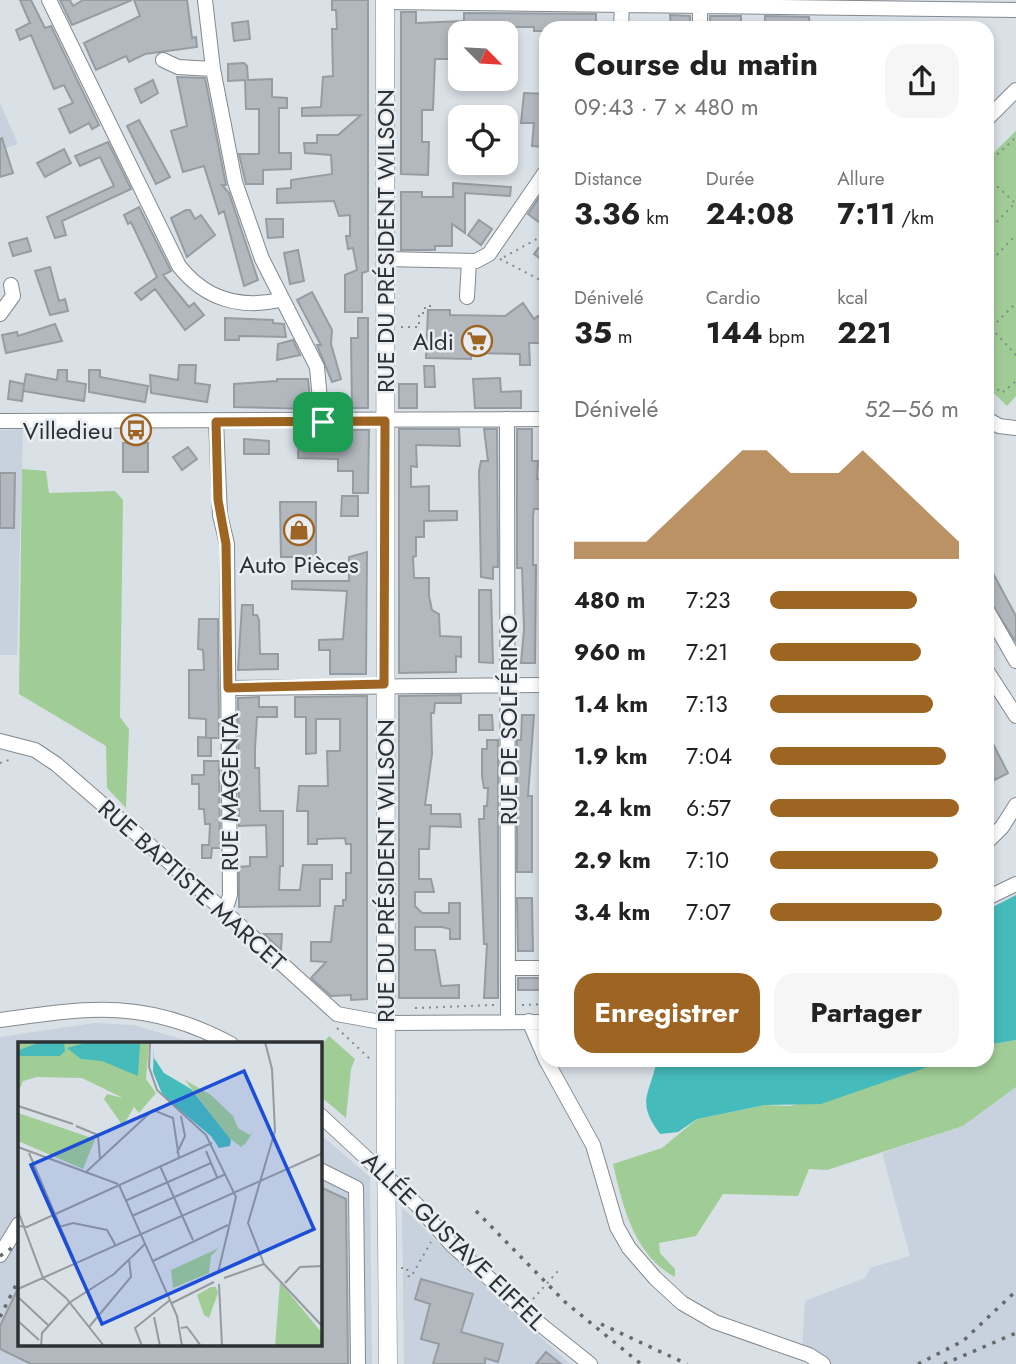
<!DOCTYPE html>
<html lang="fr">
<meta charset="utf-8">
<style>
:root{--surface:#fff;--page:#f6f6f6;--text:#222;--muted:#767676;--accent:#9d6422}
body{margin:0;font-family:Jost,sans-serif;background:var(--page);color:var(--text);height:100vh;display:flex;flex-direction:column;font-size:26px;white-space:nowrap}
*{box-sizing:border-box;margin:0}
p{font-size:23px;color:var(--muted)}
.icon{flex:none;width:38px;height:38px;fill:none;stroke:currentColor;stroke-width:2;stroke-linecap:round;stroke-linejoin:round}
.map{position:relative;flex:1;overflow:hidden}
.side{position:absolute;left:539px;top:21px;width:455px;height:1046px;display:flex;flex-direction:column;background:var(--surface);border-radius:21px;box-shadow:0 4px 10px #0003}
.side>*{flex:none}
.needle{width:46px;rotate:114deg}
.fabs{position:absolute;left:448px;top:21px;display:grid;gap:14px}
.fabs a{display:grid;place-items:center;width:70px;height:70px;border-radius:14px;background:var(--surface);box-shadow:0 4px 10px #0003;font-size:35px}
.pin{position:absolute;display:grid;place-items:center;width:60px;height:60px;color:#fff;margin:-30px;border-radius:14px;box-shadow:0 4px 10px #0006}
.round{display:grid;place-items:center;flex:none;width:74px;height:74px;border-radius:21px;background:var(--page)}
.overview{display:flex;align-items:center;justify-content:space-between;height:119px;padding:0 35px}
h1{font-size:32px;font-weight:700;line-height:52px}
.metrics{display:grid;grid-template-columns:repeat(3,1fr);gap:10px;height:119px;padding:7px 35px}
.metrics div{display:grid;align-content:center}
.metrics b{font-size:30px;font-weight:700}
.metrics small{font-size:19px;font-weight:400}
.metrics p{font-size:19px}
.chart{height:196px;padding:14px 35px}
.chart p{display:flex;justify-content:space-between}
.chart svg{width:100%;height:126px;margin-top:7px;fill:var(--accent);opacity:.7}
.cta{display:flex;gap:14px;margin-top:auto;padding:14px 35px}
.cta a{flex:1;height:80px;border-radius:21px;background:var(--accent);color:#fff;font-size:28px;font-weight:700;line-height:80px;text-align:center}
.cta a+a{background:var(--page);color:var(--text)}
ul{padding:0 35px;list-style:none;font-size:23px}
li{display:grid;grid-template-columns:112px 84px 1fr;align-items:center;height:52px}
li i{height:18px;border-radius:9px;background:var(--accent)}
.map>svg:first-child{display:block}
</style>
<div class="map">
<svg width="1016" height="1364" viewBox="0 0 1016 1364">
<rect width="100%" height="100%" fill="#d9e0e6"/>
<path fill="#c7d2de" d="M0,103L18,144L0,150Z
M23,429L17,655H0V430Z
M94,1023L134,1025L198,1044H19V1345H320V1134L370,1177L372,1364H0V1037Z
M1016,1087V1364H813L802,1348L805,1301L865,1278L870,1268L910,1256L882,1153L963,1126Z
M402,1207L448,1252L570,1364H404Z"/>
<path fill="#a0cd96" d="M1016,131V396L1007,406L987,386V159Z
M22,469L46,471L49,493L115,491L123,500L120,717L129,729L126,808L107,788L106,746L19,694Z
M329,1036L355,1059L351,1069L346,1118L320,1096V1047Z
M1016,1040V1087L963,1126L827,1170L809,1169L798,1196L723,1194L696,1236L659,1243L660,1253L675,1269V1277C634,1255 623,1207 613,1164L662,1148L697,1119L765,1105L790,1106L875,1084L945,1061L987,1060V1045Z"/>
<path fill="#45bbbc" d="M1016,895V1040L987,1045V910Z
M657,1060H945V1061L821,1104L765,1105L697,1119L678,1132L660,1134C636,1101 649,1097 657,1060Z"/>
<path fill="#b2b8be" stroke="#969da2" stroke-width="2" d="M20,0H31L45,28L51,26L99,125L92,129L89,123L70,133L59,109L73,103L64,85L54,89L31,35L20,40L16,30L30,23Z
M60,0H70L73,6L83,0H132L72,25Z
M134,0H187L192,38L196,37L197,47L145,54L129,62L126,56L96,70L84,43L140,16Z
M332,0H368V271L362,273V312H345V275L357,270L353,248L348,249L346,236H350V215L339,216L334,201L277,203V189L291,188V180L332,174L331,155L305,153L304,143H317V135H338L361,115L302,116V108L321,107L323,77L333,76L332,29H337L336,10H332Z
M401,12H416V23L464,21V13L596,14V28H546L544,31H534V27H513L509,33L462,32L458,40H450V59H435L433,110H422V142H429L428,175L401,174Z
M670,15L690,16V28H671Z
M710,16H741V25L710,28Z
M765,16L809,17L810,28H765Z
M248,21L250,39L234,41L232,23Z
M244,63L247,66L248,80L272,79V97L287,98V108H279V153H291V169L263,170V184H246L239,154H259V109H246L245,80L228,81V64Z
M177,77L205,78L226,185H222L229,193L258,280L244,286L224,211L219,214L204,166L183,172L171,131L187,126Z
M153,80L158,93L141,103L135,89Z
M524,93L546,94V147L532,146L534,123H521Z
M139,120L170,177L156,184L127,126Z
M2,138L13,173L0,177V139Z
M108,142L131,189L62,221L66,235L55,238L47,217L114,186L100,157L80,166L75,156Z
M64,149L71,163L45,177L37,163Z
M453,183L511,187L510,196L465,193V233L452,224V246H435V250H401V192H422V197H453Z
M540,196L546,201V216L540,223L528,214Z
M139,207L171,271L163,275L189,307L194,303L204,315L185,330L155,289L141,300L135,293L157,277L131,222L128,224L124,215Z
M186,210H190L195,219L201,215L215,235L187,257L171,218Z
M266,219H283V237L268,238Z
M479,220L492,229L481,245L468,235Z
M27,238L31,251L13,256L9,243Z
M546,238V263L534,254Z
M298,250L304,281L290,284L284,253Z
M50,267L59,301L65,299L68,311L50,315L35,271Z
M312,292L332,330L331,344L341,379L332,382L317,345H321L297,300Z
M523,303L534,319L538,316L546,327V343H529L530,365H520V354L471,353V359L426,358L428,310H450V315L505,316Z
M225,318L273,320V323L284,324L286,337L239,336V340H225Z
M358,318H368V408H352L351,338H358Z
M55,324L62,341L6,353L2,335L17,332L18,336Z
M293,340L300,355L277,360L278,344Z
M179,365H196L195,383L210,385L207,402L151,393L150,375L178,380Z
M424,366H434L435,387H425Z
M58,370H67V381L86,384L84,401L23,391L26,374L57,380Z
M89,370H100V377L148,386L145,402L89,392Z
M500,378L501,392L521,391V408H475L473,379Z
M277,379H308L311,409L234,407V384L277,381Z
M10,381L24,384L22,401L8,399Z
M399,384H417V408H399Z
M399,429H459L460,446L416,445L417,467L411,466V487L429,486V511H457V520L424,521V537H416V556L413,557L414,578H429V596L432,610L439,614L440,636L461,637V657L456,656V672L399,673Z
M484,429H497L498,567H493V579L481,577L479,471L481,461H488Z
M517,429H532V461H538L537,479H541V509H534L533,516V565H536L535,663H521L524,629L522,568H517Z
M334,430H369L368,493H353V471H338V459L298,458L299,434H334Z
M244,439L269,441V454H244Z
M123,443H148V472H123Z
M188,447L197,459L182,470L173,457Z
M0,473H15L14,528H0Z
M342,496H358V516H341Z
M280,502H316V557H281Z
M367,552L366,674H330V650H319V640L343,639L347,591L292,589V581H349V557Z
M987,562L1016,616V642L987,597Z
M479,590H491L493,663L479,662Z
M242,605H253V615H257L259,620L260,654H278V669L238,670Z
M199,619H218L219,738H206V719L189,718V670H204L203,650L198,649Z
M461,695V703H435L434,713H431L432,754L425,805H431V814H460L461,827L430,826L429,849H419V879H431L434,892H415V906L422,913H449V903H460V939H450V929L442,927H415V950H435L441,986L459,985V998H399V696Z
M367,696V999L351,1000V995L331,996L311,978L326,962L311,961V942H331L335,906H343V900H346V873H351V844H346L345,838L317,839V844H308V811H297L299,786H328L327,751H340V719H316V753L306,754V717H295V697Z
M259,697V707H277V717H257L255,748V768H259L260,811H283V866H280L279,890H300L303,865H332V879H320V906L239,907V867L250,866V857H267L266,825L239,826L238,698Z
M479,715H492L493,730H479Z
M522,715H534L528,796H532V872H517V740H521Z
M987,732L1008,773L995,780L987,765Z
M198,737L211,738V756H198Z
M487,740H498V998H484L487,944H484L479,819H484V806H487L488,788H484L482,776V749H487Z
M204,761H219L220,848H212L211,858H202V845H209L210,824H205L204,809H199V784H192V775H204Z
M517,898H532L533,951H518Z
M264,934H282L281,950Z
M518,978H546V990H518Z
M320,1187L346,1199L348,1364H31L0,1349V1326L19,1286V1345H320Z
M421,1279L473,1294L461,1332L503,1344L498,1362L485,1358V1364H433L439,1344L421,1339L430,1304L415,1299Z
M546,1352L561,1364H536Z"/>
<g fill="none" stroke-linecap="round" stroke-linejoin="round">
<g stroke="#83898f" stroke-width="16">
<path id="minor" d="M49,0L179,266C205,299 240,309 280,300
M205,0L213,69L235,182L262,259L317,367L322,422
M700,0V28
M385,2L1016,10
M621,28L622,4
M163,60L178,67L213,69
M987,119L1016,90
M385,259L476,261L489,254L546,171
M467,297L469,261
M0,314L13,296L11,285
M507,419L508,1022
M987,419L999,426L1016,428
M0,421L546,419
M216,422L220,515L227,544L230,895L225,911
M987,610L1016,661
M987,671L1016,716
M228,688L546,685
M0,741L35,750L56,764L191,881L337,1014L386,1023L546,1022
M987,842L1002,827L1016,805
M987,898L1016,884
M509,968H546
M0,1020C91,1007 147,999 231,1044
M529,1021L546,1060
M546,1060L593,1145L617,1227L629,1248L655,1278L682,1303L715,1322L809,1355L823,1364
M320,1115L417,1205L451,1244L541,1325L590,1364
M320,1170L356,1188L358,1364
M0,1255L19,1224"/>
</g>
<g stroke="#83898f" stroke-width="19">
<path id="major" d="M385,0L386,1155
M387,1233L388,1364"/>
</g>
<path stroke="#858a8e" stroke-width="2" stroke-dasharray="2 5" stroke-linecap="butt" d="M987,164L1016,137
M987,177L1014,202
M987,232L1016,202
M504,257L546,234
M500,259L546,283
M987,265L1016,235
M401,327H419V313H425V306H435
M991,328L1016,355
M987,332L1016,303
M987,380L1002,393L1016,381
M0,763L12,759
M522,1005L546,1004
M415,1008L494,1005
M337,1028L371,1060
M401,1268H407L408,1276L411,1277L431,1242
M533,1299L558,1271"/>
<use href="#minor" stroke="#fff" stroke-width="14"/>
<use href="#major" stroke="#fff" stroke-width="18"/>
<path stroke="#656a6d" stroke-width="3.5" stroke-dasharray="3.5 7" stroke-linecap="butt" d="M476,1211L565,1302L641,1364
M0,1256L19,1243
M0,1317L19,1279
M601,1324L687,1364
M918,1364L963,1341L1016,1291
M944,1364L1016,1333"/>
<g stroke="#83898f" stroke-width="19" stroke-linecap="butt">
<path id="major-bridge" d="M386,1155L387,1233"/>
</g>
<use href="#major-bridge" stroke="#fff" stroke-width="18"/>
</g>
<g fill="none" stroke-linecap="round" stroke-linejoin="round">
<g stroke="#fff" stroke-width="14">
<path id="route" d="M385,421L384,684L228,688L226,544L218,500L216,422Z"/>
</g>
<use href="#route" stroke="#9d6422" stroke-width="9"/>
</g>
<defs>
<g id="supermarket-ring" transform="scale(1.575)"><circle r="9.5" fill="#e7edf3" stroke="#9d6422" stroke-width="1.5"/><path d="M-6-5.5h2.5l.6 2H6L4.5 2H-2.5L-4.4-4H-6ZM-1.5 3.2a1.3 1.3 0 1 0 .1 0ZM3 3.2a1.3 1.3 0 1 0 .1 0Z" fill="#9d6422"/></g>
<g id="bus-ring" transform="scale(1.575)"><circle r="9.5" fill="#e7edf3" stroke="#9d6422" stroke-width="1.5"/><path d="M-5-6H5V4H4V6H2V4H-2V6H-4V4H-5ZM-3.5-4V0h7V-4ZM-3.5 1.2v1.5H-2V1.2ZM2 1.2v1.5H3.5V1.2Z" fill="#9d6422"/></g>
<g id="shop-ring" transform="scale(1.575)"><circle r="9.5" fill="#e7edf3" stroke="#9d6422" stroke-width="1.5"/><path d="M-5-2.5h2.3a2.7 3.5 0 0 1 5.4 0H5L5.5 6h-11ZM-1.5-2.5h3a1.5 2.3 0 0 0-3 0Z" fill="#9d6422"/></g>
</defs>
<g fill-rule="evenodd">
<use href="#supermarket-ring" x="477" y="341"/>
<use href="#bus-ring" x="136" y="430"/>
<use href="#shop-ring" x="299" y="530"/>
</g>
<g text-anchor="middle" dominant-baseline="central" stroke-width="5" stroke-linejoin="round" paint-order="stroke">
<g font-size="24" fill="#2e3133" stroke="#e7edf3">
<text transform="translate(385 241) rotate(-90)">RUE DU PRÉSIDENT WILSON</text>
<text transform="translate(508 720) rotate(-90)">RUE DE SOLFÉRINO</text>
<text transform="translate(229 792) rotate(-90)">RUE MAGENTA</text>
<text transform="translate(385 871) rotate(-90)">RUE DU PRÉSIDENT WILSON</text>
<text transform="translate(192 885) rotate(42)">RUE BAPTISTE MARCET</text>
<text transform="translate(454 1241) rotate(44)">ALLÉE GUSTAVE EIFFEL</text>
</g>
<g font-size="24" fill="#2e3133" stroke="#e7edf3" text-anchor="end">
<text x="454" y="341">Aldi</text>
<text x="113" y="430">Villedieu</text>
<text x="299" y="564" text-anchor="middle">Auto Pièces</text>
</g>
</g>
<g transform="translate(18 1042)">
<rect width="304" height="304" fill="#d9e0e6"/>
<path d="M0,0H131L128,37L138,51L121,71L116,65L105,84L86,57L89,52L105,56L64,36L19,35L5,39L0,51ZM167,38L193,53L215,74L220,86L232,93L236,88L228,101L223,105L210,95ZM0,71L77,97L65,127L0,99ZM201,206L193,214L191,231L155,246L153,228ZM262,240L304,291V304H257ZM193,245H198L200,251L191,276L186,273L179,253Z" fill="#a0cd96"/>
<path d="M23,0L46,1L47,9L42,14H0L1,8ZM70,0L122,2L120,34L84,19L63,17L49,6ZM136,4V16L146,31L173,47L213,98L212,104L201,106L193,94L145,54L135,30Z" fill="#45bbbc"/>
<path fill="none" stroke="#959a9e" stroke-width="2" d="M132,0L131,25L139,48L188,93L218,155L200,231M0,64L55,82M58,84L80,93L82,117M0,105L100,142M188,109L199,135M11,111L58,222M159,111L167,94L163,74M142,124L175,198M67,131L135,68L155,76L161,116M101,143L159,274L164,304M107,159L193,121M0,169L25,236M114,174L208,132M0,184L9,185L194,101M41,185L55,181L89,188L98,204M135,219L210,183M246,222L230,181L257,89L254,27L247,0M246,222L305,285M25,236L48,256L86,304M206,236L246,222M267,241L282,225L305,224M201,242L204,304M0,247L305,111M0,255L31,284M154,261L196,240M136,275L142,304M0,279L21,298M71,285L113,235L111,217M163,286L169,285L183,304M23,304L24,291L51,261L96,232L127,202M124,304L117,286L152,258"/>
<path fill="#1d4ed8" fill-opacity="0.15" stroke="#1d4ed8" stroke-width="3.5" d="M226,29L296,187L84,282L13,123Z"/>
<rect width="304" height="304" fill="none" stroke="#2e3133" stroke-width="3.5"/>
</g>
</svg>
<div class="fabs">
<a><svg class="needle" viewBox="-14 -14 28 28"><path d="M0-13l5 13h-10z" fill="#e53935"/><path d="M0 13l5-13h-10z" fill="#767676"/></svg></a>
<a><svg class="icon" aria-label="locate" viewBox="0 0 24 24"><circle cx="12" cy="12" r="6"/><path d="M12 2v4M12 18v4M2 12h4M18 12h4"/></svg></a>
</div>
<div class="pin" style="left:323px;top:422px;background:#1e9e55"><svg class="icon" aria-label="arrive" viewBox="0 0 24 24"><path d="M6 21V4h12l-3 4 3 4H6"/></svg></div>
<section class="side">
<div class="overview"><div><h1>Course du matin</h1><p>09:43 · 7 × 480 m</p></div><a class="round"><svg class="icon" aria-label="share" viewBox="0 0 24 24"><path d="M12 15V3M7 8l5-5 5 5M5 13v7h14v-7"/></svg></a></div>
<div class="metrics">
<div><p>Distance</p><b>3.36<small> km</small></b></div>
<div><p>Durée</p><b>24:08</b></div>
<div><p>Allure</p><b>7:11<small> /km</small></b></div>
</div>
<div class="metrics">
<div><p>Dénivelé</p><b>35<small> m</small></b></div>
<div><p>Cardio</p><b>144<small> bpm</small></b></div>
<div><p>kcal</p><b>221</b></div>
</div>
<div class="chart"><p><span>Dénivelé</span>52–56 m</p>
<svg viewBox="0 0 160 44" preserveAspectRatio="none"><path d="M0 44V38L10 38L20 38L30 38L40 30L50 22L60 14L70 6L80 6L90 14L100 14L110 14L120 6L130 14L140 22L150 30L160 38V44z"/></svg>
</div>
<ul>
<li><b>480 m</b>7:23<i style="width:78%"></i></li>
<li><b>960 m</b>7:21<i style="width:80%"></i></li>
<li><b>1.4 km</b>7:13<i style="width:86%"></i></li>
<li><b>1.9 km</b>7:04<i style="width:93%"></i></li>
<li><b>2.4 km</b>6:57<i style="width:100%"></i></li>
<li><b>2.9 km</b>7:10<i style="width:89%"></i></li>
<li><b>3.4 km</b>7:07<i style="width:91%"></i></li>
</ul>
<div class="cta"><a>Enregistrer</a><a>Partager</a></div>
</section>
</div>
